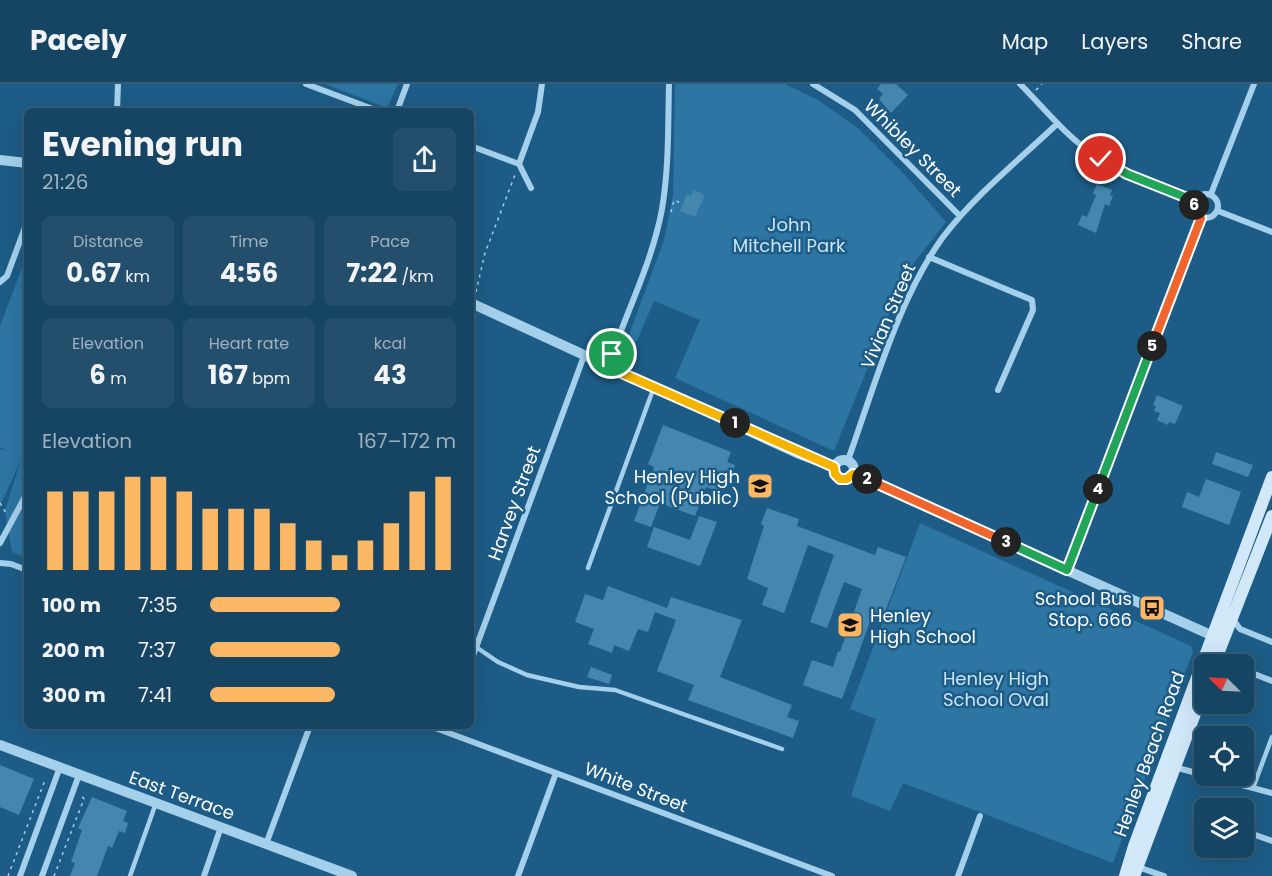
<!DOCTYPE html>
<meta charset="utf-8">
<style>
:root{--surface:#164564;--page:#234f6d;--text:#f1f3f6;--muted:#9eb1bf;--line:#355d78;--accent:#fbb763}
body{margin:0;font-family:Poppins,sans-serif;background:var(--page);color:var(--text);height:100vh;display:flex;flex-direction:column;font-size:22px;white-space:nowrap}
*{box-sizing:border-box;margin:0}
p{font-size:20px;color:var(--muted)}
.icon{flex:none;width:33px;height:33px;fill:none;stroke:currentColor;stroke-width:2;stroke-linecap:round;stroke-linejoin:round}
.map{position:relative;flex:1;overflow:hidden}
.side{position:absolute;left:24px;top:24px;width:450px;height:621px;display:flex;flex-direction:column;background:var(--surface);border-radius:9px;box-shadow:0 6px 24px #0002,0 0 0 2px var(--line)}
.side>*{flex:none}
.needle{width:39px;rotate:294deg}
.buttons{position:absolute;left:1194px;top:570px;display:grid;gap:12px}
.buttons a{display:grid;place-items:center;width:60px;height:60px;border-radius:9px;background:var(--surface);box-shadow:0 6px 24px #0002,0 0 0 2px var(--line);font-size:30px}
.pin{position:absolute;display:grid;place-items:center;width:51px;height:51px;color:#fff;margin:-26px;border:3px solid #fff;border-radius:50%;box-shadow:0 2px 6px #0007}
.km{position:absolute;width:30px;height:30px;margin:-15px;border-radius:50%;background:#222;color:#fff;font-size:16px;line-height:30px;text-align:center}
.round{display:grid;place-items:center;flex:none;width:63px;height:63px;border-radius:9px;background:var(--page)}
.headline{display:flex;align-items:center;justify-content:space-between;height:102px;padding:0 18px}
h1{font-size:33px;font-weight:700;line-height:45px}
.stats{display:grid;grid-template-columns:repeat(3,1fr);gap:9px;height:102px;padding:6px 18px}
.stats div{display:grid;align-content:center;border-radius:9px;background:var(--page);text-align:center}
.stats b{font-size:26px;font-weight:700}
.stats small{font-size:16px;font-weight:400}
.stats p{font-size:16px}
.chart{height:168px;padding:12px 18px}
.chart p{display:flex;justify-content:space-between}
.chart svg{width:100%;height:108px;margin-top:6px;stroke:var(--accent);stroke-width:6}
ul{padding:0 18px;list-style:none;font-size:20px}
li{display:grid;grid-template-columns:96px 72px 1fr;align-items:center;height:45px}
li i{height:15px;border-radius:8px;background:var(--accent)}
header{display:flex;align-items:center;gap:36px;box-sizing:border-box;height:84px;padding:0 30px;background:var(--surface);border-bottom:2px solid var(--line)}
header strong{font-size:28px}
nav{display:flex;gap:33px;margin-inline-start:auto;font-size:21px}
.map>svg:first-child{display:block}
</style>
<header>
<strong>Pacely</strong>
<nav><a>Map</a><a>Layers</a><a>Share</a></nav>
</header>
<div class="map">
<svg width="1272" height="792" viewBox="0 0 1272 792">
<rect width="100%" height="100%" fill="#1d5c86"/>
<path fill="#2d75a3" d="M325,0H398L387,24Z
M675,0H785L818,16L859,45L904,90L946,138L906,189L834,367L675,294L700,236L654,217L629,275L623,272V267L664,156L673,111Z
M27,170V474L12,468L5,426L21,376L0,422V365L6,366L0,363V242Z
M920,439L1191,562L1193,568L1113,779L903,699L890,727L851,712L876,635L850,625Z"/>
<path fill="#4586af" d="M881,0H896L908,11L891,29L879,15L883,10L877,5Z
M1097,100L1112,106L1110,111L1113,112L1109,122L1105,120L1096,149L1078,141L1082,131L1087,133L1096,111L1093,109Z
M694,106L705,111L695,133L680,127L687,110L691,112Z
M1157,311L1183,322L1175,340L1169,338L1168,341L1157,336L1160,329L1154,327L1156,322L1153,321Z
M663,341L731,368L727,378L735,381L731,392L724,390L717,407L706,403L695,432L660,419L651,443L634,437L654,383L648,380Z
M1216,368L1253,381L1248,393L1212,380Z
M1206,395L1241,408L1229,441L1182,423L1187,408L1199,413Z
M767,424L799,435L797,442L875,471L878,463L906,473L882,536L872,532L842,615L803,601L812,576L833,583L838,567L840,568L862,505L844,498L827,544L810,538L834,471L808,461L784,529L762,521L768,504L747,495L764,442L761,440Z
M699,432L717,438L700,482L647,463L654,443L690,456Z
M608,502L667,524L671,513L742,536L720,593L792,621L787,633L799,637L793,654L688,616L694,601L657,587L676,536L655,528L648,548L638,545L629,567L614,561L612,569L588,560L594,545L575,538L585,510L603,516Z
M591,583L612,591L609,600L587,593Z
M1244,598L1253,602L1243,630L1216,620H1244Z
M0,681L34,695L19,731L0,723Z
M92,713L127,727L123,737L128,739L125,749L119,747L112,764L108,762L97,792H70L75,779L71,778L82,746L78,744Z"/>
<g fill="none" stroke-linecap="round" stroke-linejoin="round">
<path stroke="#a5d0eb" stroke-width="1.5" stroke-dasharray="3 4.5" stroke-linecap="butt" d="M1036,6L1042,0
M671,128L674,116L683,120
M476,208L485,169L515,91
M0,419L6,429
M8,792L45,696
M54,792L84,715L81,711"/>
<path stroke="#a5d0eb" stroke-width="4.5" d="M588,484L654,303
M476,563L498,578L527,591L579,603L615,606L782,665
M1253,704L1272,653
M130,792L156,719"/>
<path stroke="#a5d0eb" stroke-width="6" d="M306,0L378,27
M813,0L855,26L960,132
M1020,0C1044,24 1065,51 1094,71C1125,92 1161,104 1195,117
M117,27L118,0
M397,27L407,0
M471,62L519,80
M519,80L538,28L542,0
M519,80L531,104
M1194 122a12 12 0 1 1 24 0a12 12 0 1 1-24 0Z
M1211,110L1254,0
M1218,127L1272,148
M929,173L1032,216L1033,226L998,306
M0,198L7,192L27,138
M608,283C625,230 652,180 662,125C669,84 668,41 669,0
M848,376C874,304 898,215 943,153C975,111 1019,76 1057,40
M0,459L27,409
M0,479L11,480L27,486
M1067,486L1201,133
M1232,534L1240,545L1272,558
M1216,575L1230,580
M471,577L584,272
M1244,586L1272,597
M430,642L832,792
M1174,683L1272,709
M1244,747L1272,757
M266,760L310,642
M1138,783L1164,792
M20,792L60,683
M42,792L79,691
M204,792L221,743
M518,792L556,689
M958,792L980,732"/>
<path stroke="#a5d0eb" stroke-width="10" d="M0,76L27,79
M471,219L797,369L834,383
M834 386a10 10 0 1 1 20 0a10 10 0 1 1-20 0Z
M853,390L1213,552
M0,661L352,792"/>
<path stroke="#d1e8f8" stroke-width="12" d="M1214,580L1272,432
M1125,792L1134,762L1272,393
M1134,792L1204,606"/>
</g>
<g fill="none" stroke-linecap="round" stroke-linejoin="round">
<g stroke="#fff" stroke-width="12">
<path id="split-1" d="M612,270L608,283L735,339"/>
</g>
<g stroke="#fff" stroke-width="12">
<path id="split-2" d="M735,339L834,383L835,390L840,395H847L853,390L867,395"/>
</g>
<g stroke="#fff" stroke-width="12">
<path id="split-3" d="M867,395L1006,458"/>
</g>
<g stroke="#fff" stroke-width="12">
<path id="split-4" d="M1006,458L1067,486L1098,405"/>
</g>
<g stroke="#fff" stroke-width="12">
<path id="split-5" d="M1098,405L1152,262"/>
</g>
<g stroke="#fff" stroke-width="12">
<path id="split-6" d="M1152,262L1201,134L1195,127L1194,121"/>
</g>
<g stroke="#fff" stroke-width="12">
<path id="split-7" d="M1101,75L1127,90L1195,117L1194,121"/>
</g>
<use href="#split-1" stroke="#f5b400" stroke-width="8"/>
<use href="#split-2" stroke="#f5b400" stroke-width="8"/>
<use href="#split-3" stroke="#f0652b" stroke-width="8"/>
<use href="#split-4" stroke="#22a559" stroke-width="8"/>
<use href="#split-5" stroke="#22a559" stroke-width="8"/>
<use href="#split-6" stroke="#f0652b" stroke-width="8"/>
<use href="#split-7" stroke="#22a559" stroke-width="8"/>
</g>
<defs>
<g id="school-square" transform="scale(1.35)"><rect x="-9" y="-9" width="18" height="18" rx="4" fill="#fbb763" stroke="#1d5c86"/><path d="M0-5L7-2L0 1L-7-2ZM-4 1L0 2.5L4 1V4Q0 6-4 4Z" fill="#111"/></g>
<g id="bus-square" transform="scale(1.35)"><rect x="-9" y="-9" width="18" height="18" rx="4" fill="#fbb763" stroke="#1d5c86"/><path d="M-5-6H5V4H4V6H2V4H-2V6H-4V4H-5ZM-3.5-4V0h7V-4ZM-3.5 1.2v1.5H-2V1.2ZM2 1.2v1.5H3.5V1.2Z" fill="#111"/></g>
</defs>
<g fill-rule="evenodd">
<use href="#school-square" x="760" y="402"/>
<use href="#bus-square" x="1152" y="524"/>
<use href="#school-square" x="850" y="541"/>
</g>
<g text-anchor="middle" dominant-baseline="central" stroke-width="5" stroke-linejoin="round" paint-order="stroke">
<g font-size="18" fill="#fff" stroke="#1d5c86">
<text transform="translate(913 64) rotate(45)">Whibley Street</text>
<text transform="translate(888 232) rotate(-67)">Vivian Street</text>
<text transform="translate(514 419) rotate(-70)">Harvey Street</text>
<text transform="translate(1149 670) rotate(-70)">Henley Beach Road</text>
<text transform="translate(636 703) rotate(21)">White Street</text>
<text transform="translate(182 711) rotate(20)">East Terrace</text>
</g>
<g font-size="18" fill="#cae6f8" stroke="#1d5c86">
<text x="789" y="140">John<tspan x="789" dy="21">Mitchell Park</tspan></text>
<text x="996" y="594">Henley High<tspan x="996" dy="21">School Oval</tspan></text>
</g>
<g font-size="18" fill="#fff" stroke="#1d5c86" text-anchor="end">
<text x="740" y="392">Henley High<tspan x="740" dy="21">School (Public)</tspan></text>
<text x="1132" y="514">School Bus<tspan x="1132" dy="21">Stop. 666</tspan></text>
<text x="870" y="531" text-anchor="start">Henley<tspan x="870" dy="21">High School</tspan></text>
</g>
</g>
</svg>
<div class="buttons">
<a><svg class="needle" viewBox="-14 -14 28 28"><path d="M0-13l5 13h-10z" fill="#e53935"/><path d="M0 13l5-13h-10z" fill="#9eb1bf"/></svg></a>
<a><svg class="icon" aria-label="locate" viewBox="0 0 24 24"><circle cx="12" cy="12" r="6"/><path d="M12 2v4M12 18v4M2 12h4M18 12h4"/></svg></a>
<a><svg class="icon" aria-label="layers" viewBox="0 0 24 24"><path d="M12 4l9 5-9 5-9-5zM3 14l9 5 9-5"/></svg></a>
</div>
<div class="pin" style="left:612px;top:270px;background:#1e9e55"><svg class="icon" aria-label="arrive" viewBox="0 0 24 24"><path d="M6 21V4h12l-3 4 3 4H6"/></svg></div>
<div class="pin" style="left:1101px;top:75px;background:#d93025"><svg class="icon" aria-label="check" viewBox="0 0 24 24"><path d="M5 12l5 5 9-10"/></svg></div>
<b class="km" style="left:735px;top:339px">1</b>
<b class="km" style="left:867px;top:395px">2</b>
<b class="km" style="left:1006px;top:458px">3</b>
<b class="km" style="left:1098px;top:405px">4</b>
<b class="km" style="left:1152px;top:262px">5</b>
<b class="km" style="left:1194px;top:121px">6</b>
<section class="side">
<div class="headline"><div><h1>Evening run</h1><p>21:26</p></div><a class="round"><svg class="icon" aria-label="share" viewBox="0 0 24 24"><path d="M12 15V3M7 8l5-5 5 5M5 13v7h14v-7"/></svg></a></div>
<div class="stats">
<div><p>Distance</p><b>0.67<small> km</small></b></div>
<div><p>Time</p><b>4:56</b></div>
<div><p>Pace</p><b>7:22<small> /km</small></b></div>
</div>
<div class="stats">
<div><p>Elevation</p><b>6<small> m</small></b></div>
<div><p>Heart rate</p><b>167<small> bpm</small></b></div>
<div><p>kcal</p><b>43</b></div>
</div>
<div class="chart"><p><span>Elevation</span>167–172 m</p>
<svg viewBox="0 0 160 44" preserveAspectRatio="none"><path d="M5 44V12M15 44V12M25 44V12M35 44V6M45 44V6M55 44V12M65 44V19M75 44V19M85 44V19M95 44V25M105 44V32M115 44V38M125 44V32M135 44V25M145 44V12M155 44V6"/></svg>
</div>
<ul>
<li><b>100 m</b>7:35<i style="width:53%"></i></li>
<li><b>200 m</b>7:37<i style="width:53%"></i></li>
<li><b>300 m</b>7:41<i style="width:51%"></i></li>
</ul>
</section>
</div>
